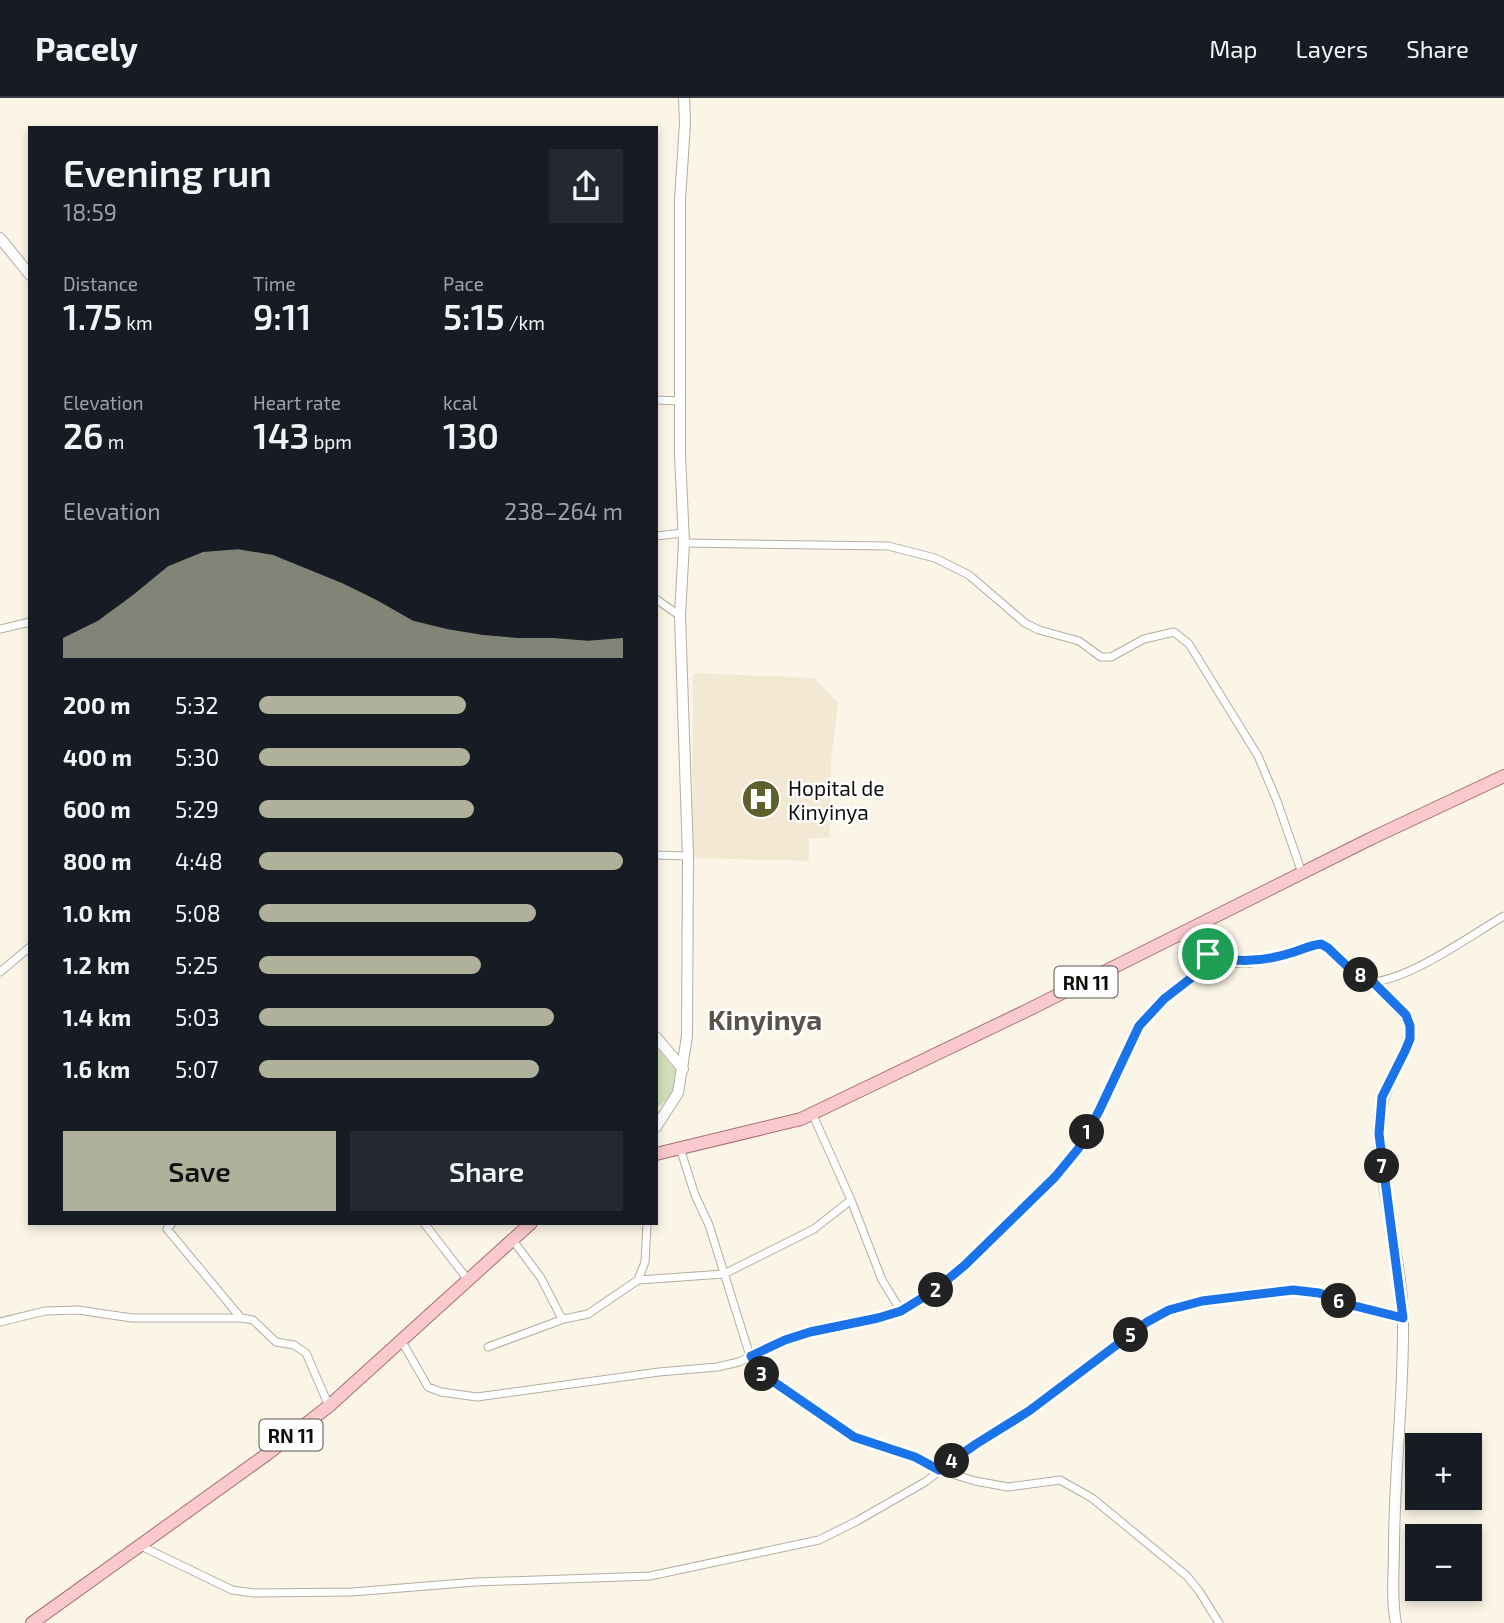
<!DOCTYPE html>
<meta charset="utf-8">
<style>
:root{--surface:#171b24;--page:#242831;--text:#f1f3f6;--muted:#9ea1a6;--line:#363941;--accent:#b0b19b}
body{margin:0;font-family:"Exo 2",sans-serif;background:var(--page);color:var(--text);height:100vh;display:flex;flex-direction:column;font-size:26px;white-space:nowrap}
*{box-sizing:border-box;margin:0}
p{font-size:23px;color:var(--muted)}
.icon{flex:none;width:38px;height:38px;fill:none;stroke:currentColor;stroke-width:2;stroke-linecap:round;stroke-linejoin:round}
.map{position:relative;flex:1;overflow:hidden}
.panel{position:absolute;left:28px;top:28px;width:630px;height:1099px;display:flex;flex-direction:column;background:var(--surface);border-radius:0px;box-shadow:0 4px 10px #0003}
.panel>*{flex:none}
.fabs{position:absolute;left:1405px;top:1335px;display:grid;gap:14px}
.fabs a{display:grid;place-items:center;width:77px;height:77px;border-radius:0px;background:var(--surface);box-shadow:0 4px 10px #0003;font-size:35px}
.pin{position:absolute;display:grid;place-items:center;width:60px;height:60px;color:#fff;margin:-30px;border:4px solid #fff;border-radius:50%;box-shadow:0 2px 7px #0007}
.km{position:absolute;width:35px;height:35px;margin:-18px;border-radius:50%;background:#222;color:#fff;font-size:19px;line-height:35px;text-align:center}
.round{display:grid;place-items:center;flex:none;width:74px;height:74px;border-radius:0px;background:var(--page)}
.summary{display:flex;align-items:center;justify-content:space-between;height:119px;padding:0 35px}
h1{font-size:38px;font-weight:600;line-height:52px}
.figures{display:grid;grid-template-columns:repeat(3,1fr);gap:10px;height:119px;padding:7px 35px}
.figures div{display:grid;align-content:center}
.figures b{font-size:35px;font-weight:600}
.figures small{font-size:19px;font-weight:400}
.figures p{font-size:19px}
.chart{height:196px;padding:14px 35px}
.chart p{display:flex;justify-content:space-between}
.chart svg{width:100%;height:126px;margin-top:7px;fill:var(--accent);opacity:.7}
.cta{display:flex;gap:14px;margin-top:auto;padding:14px 35px}
.cta a{flex:1;height:80px;border-radius:0px;background:var(--accent);color:#111;font-size:28px;font-weight:600;line-height:80px;text-align:center}
.cta a+a{background:var(--page);color:var(--text)}
ul{padding:0 35px;list-style:none;font-size:23px}
li{display:grid;grid-template-columns:112px 84px 1fr;align-items:center;height:52px}
li i{height:18px;border-radius:9px;background:var(--accent)}
header{display:flex;align-items:center;gap:42px;box-sizing:border-box;height:98px;padding:0 35px;background:var(--surface);border-bottom:2px solid var(--line)}
header strong{font-size:33px}
nav{display:flex;gap:38px;margin-inline-start:auto;font-size:24px}
.map>svg:first-child{display:block}
</style>
<header>
<strong>Pacely</strong>
<nav><a>Map</a><a>Layers</a><a>Share</a></nav>
</header>
<div class="map">
<svg width="1504" height="1525" viewBox="0 0 1504 1525">
<rect width="100%" height="100%" fill="#fbf5e7"/>
<path fill="#f2e8d3" d="M693,575L814,580L838,605L831,662L830,740H809V763L692,760Z"/>
<path fill="#d0dfb9" d="M656,949L678,974L675,995L656,1011Z"/>
<g fill="none" stroke-linecap="round" stroke-linejoin="round">
<g stroke="#b4aea1" stroke-width="9">
<path id="street" d="M656,302L681,303
M656,438L683,435
M684,445L888,448L935,460L969,477L1025,525L1039,532L1079,543L1101,559H1111L1144,541L1174,534L1189,546L1258,658L1277,703L1302,775
M656,501L680,518
M0,531L30,524
M656,757L688,758
M0,874L30,849
M1373,884C1412,880 1468,839 1504,818
M812,1015L851,1102L882,1182L901,1213
M680,1050L695,1097L709,1127L750,1258L761,1275L854,1339L915,1359L939,1372L975,1383L1008,1389L1060,1382L1092,1400L1187,1478L1199,1493L1219,1525
M172,1125L167,1131L241,1220
M424,1125L468,1182
M512,1141L541,1180L560,1217L564,1221L588,1216L638,1182L724,1176L814,1131L851,1102
M638,1182L645,1164L647,1125
M0,1224L45,1213L78,1212L132,1220H241L253,1222L276,1244L294,1247L306,1255L329,1308
M401,1242L428,1289L441,1294L477,1299L659,1274L717,1269L739,1264L785,1242L810,1234L878,1220L901,1213L935,1192L965,1167L1055,1079L1078,1051L1099,1013L1139,928L1164,901L1195,877L1208,856
M488,1249L564,1221
M141,1448L232,1492L254,1495L352,1494L476,1484L650,1478L819,1442L857,1423L925,1384L976,1346L1029,1313L1148,1224L1169,1212L1202,1203L1258,1195L1293,1193L1319,1195L1355,1208L1403,1220"/>
</g>
<g stroke="#b4aea1" stroke-width="12">
<path id="secondary" d="M0,140L30,177
M1181,837L1208,856L1231,864H1248L1286,857L1313,847H1324L1349,870L1373,884L1409,922C1416,952 1381,985 1379,1022C1377,1089 1402,1155 1403,1222C1404,1299 1394,1374 1394,1451C1394,1475 1391,1501 1396,1525
M656,939L683,971
M656,1029L678,995L687,938L688,758L680,518L684,445L680,356V102L685,25L684,0"/>
</g>
<g stroke="#a67075" stroke-width="14">
<path id="primary" d="M656,1056L801,1021L1026,913L1370,741L1504,678
M32,1525L266,1357L329,1308L531,1125"/>
</g>
<use href="#street" stroke="#fff" stroke-width="7"/>
<use href="#secondary" stroke="#fff" stroke-width="10"/>
<use href="#primary" stroke="#fac9ce" stroke-width="12"/>
</g>
<g fill="none" stroke-linecap="round" stroke-linejoin="round">
<g stroke="#fff" stroke-width="14">
<path id="route" d="M1321,846L1328,850L1349,870L1373,884L1406,917L1410,928V941L1405,953L1382,999L1379,1036L1403,1220L1355,1208L1319,1195L1293,1192L1202,1203L1169,1212L1147,1224L1029,1313L976,1346L939,1372L915,1359L854,1339L761,1275L751,1258L785,1242L810,1234L878,1220L901,1213L935,1192L965,1167L1055,1079L1078,1051L1099,1013L1139,928L1164,901L1195,877L1208,856C1237,867 1266,863 1294,854C1303,851 1311,847 1321,846Z"/>
</g>
<use href="#route" stroke="#1a73e8" stroke-width="9"/>
</g>
<defs>
<g id="hospital-disc" transform="scale(2.0125)"><circle r="9.5" fill="#60602c" stroke="#fff"/><path d="M-5-5h3v3.5h4V-5h3V5h-3V1.5h-4V5h-3Z" fill="#fff"/></g>
</defs>
<g fill-rule="evenodd">
<use href="#hospital-disc" x="761" y="701"/>
</g>
<g text-anchor="middle" dominant-baseline="central" stroke-width="5" stroke-linejoin="round" paint-order="stroke">
<g fill="#fff" stroke="#585754" stroke-width="2">
<rect x="1054.5" y="868.5" width="63" height="31" rx="5"/>
<rect x="259.5" y="1321.5" width="63" height="31" rx="5"/>
</g>
<g font-size="19" font-weight="bold" fill="#110f0b">
<text x="1086" y="884">RN 11</text>
<text x="291" y="1337">RN 11</text>
</g>
<g font-size="21" fill="#110f0b" stroke="#fff" text-anchor="start">
<text x="788" y="689">Hopital de<tspan x="788" dy="24">Kinyinya</tspan></text>
</g>
<g font-size="28" font-weight="bold" fill="#595449" stroke="#fff">
<text x="765" y="921">Kinyinya</text>
</g>
</g>
</svg>
<div class="fabs">
<a>+</a>
<a>−</a>
</div>
<div class="pin" style="left:1208px;top:856px;background:#1e9e55"><svg class="icon" aria-label="arrive" viewBox="0 0 24 24"><path d="M6 21V4h12l-3 4 3 4H6"/></svg></div>
<b class="km" style="left:1087px;top:1034px">1</b>
<b class="km" style="left:936px;top:1192px">2</b>
<b class="km" style="left:762px;top:1276px">3</b>
<b class="km" style="left:952px;top:1363px">4</b>
<b class="km" style="left:1131px;top:1237px">5</b>
<b class="km" style="left:1339px;top:1203px">6</b>
<b class="km" style="left:1382px;top:1068px">7</b>
<b class="km" style="left:1361px;top:877px">8</b>
<section class="panel">
<div class="summary"><div><h1>Evening run</h1><p>18:59</p></div><a class="round"><svg class="icon" aria-label="share" viewBox="0 0 24 24"><path d="M12 15V3M7 8l5-5 5 5M5 13v7h14v-7"/></svg></a></div>
<div class="figures">
<div><p>Distance</p><b>1.75<small> km</small></b></div>
<div><p>Time</p><b>9:11</b></div>
<div><p>Pace</p><b>5:15<small> /km</small></b></div>
</div>
<div class="figures">
<div><p>Elevation</p><b>26<small> m</small></b></div>
<div><p>Heart rate</p><b>143<small> bpm</small></b></div>
<div><p>kcal</p><b>130</b></div>
</div>
<div class="chart"><p><span>Elevation</span>238–264 m</p>
<svg viewBox="0 0 160 44" preserveAspectRatio="none"><path d="M0 44V37L10 31L20 22L30 12L40 7L50 6L60 8L70 13L80 18L90 24L100 31L110 34L120 36L130 37L140 37L150 38L160 37V44z"/></svg>
</div>
<ul>
<li><b>200 m</b>5:32<i style="width:57%"></i></li>
<li><b>400 m</b>5:30<i style="width:58%"></i></li>
<li><b>600 m</b>5:29<i style="width:59%"></i></li>
<li><b>800 m</b>4:48<i style="width:100%"></i></li>
<li><b>1.0 km</b>5:08<i style="width:76%"></i></li>
<li><b>1.2 km</b>5:25<i style="width:61%"></i></li>
<li><b>1.4 km</b>5:03<i style="width:81%"></i></li>
<li><b>1.6 km</b>5:07<i style="width:77%"></i></li>
</ul>
<div class="cta"><a>Save</a><a>Share</a></div>
</section>
</div>
